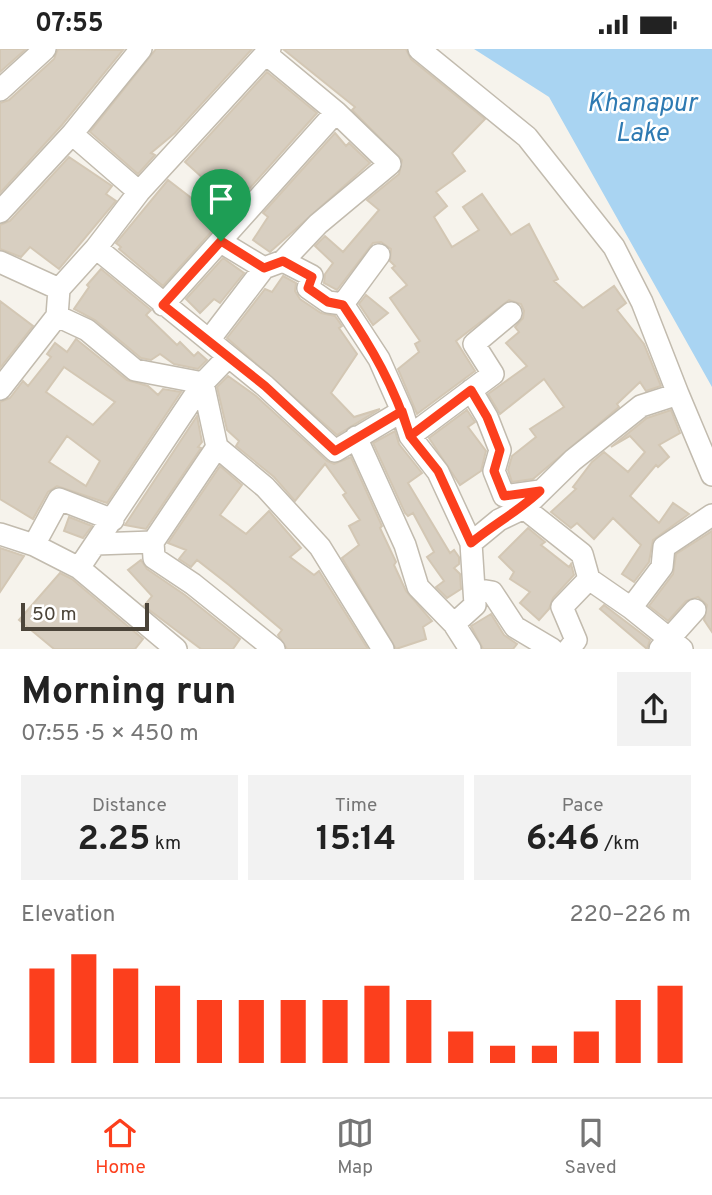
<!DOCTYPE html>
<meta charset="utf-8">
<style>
:root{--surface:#fff;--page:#f2f2f2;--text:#222;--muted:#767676;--line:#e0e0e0;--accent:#fc3f1d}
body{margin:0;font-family:Overpass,sans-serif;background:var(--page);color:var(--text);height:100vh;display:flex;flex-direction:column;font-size:26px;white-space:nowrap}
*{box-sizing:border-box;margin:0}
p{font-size:23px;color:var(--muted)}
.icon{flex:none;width:38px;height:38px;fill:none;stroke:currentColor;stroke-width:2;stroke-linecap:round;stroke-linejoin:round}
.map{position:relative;height:600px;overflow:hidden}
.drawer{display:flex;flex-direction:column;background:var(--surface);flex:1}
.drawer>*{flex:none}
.scale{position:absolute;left:21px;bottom:18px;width:128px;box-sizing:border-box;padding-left:7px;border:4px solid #4b4439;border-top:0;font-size:19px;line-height:24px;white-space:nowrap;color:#4b4439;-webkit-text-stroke:5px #fff;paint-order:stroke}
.pin{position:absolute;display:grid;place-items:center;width:60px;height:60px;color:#fff;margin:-72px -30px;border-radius:50% 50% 50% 0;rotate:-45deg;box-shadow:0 0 7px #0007}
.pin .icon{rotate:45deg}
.round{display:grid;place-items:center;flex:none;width:74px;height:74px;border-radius:0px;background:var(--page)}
.head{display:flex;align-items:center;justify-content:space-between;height:119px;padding:0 21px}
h1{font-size:38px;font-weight:700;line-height:52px}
.figures{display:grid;grid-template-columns:repeat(3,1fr);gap:10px;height:119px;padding:7px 21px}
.figures div{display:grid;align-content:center;border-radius:0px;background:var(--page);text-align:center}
.figures b{font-size:35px;font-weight:700}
.figures small{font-size:19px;font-weight:400}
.figures p{font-size:19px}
.chart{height:196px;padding:14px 21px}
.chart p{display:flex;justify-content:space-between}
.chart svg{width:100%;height:126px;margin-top:7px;stroke:var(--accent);stroke-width:6}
.status{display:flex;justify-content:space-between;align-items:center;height:49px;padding:0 35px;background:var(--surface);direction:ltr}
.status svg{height:19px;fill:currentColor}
.tab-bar{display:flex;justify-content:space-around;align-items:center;height:98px;border-top:2px solid var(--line);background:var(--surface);font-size:19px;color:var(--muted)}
.tab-bar a{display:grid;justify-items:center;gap:4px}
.tab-bar .current{color:var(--accent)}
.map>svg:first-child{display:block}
</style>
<div class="status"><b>07:55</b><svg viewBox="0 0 49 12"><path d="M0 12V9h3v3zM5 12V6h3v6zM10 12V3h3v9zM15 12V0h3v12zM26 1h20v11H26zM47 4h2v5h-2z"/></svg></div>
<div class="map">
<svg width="712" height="600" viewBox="0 0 712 600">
<rect width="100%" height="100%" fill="#f6f3ec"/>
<path fill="#a9d4f2" d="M474,0H712V338L549,48Z"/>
<path fill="#d8cfc1" stroke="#d3c7b4" stroke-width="2" fill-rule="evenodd" d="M0,0H26L0,23Z
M58,0L123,1L62,76L0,144V54L9,51L54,10Z
M156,0H252L175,84L151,104L155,106L138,125L90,83Z
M283,0H406L411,10L485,70L452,104L465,122L436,143L447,157L434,168L452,198L479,181L463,158L482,145L511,186L529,175L558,230L554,232L583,259L614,237L626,254L617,261L644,295L661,337L646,342L640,333L617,355L619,358L533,430L512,433L508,421L512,407L536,388L530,380L564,358L544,330L500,365L488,345L527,317L506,294L519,283L515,278L523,269L524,262L521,255L509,251L456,292L475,322L417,365L398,320L419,303L415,295L420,292L390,249L407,236L392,219L395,217L390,212L391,200L381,193L373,194L337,241L324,234L325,225L333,214L315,197L325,187L343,203L379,161L367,151L399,125L402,111L352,61L355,58Z
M267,23L317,64L234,157L185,113Z
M335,84L346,97L349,94L370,114L270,203L253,191L268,168L263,164Z
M69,108L112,137L106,145L116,152L59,220L30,198L21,208L0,200V176L10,172Z
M168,131L221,172L163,237L119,200L121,198L116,194Z
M223,209L244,224L220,254L214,250L200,264L186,250Z
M101,220L151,261L146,266L177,296L180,293L194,307L198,303L207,311L198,320L174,315L160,305L151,311L141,309L95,271L74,260L89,238L87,236Z
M283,227L296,234L295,242L300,250L321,264L335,267L342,277L339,279L357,305L331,344L354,368L380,360L337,386L227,289L265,240L272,243Z
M366,246L388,264L373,276L359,255Z
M0,252L33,277L0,319Z
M76,290L127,331L148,337L158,346L163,340L181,343L107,454L57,437L48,443L33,470L0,450V353L10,349L23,332L28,337L51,308L47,305L55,294L67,303ZM64,318L115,353L93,376L46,343ZM67,387L100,412L86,437L49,413Z
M228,327L256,347L327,412L334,415L351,408L382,477L380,479L396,513L394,516L406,542L432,572L423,578L426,590L396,600L342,509L359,496L349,477L360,471L343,446L346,444L325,415L295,452L274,428L236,397L239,392L227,381L217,338Z
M467,361L475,373L468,378L486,402L481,422L460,436L429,389Z
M671,361L680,384L659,396L669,408L658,418L656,416L630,447L659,474L673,454L689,465L653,491L649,513L634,533L622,525L641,496L613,469L594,490L577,474L571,479L551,463L576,440L573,438L592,413L604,403L628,423L645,403L630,387L611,398L647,369Z
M197,367L202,393L198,398L201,399L146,480L125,476Z
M395,382L399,395L422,424L408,434L450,504L454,501L459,508V515L454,519L460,525L461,540L447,549L436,538L444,532L427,508L434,503L413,464L408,467L405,464L373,394Z
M220,417L242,436L220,466L246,485L269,462L301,499L290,508L314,526L319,522L368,600H287L278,586L282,581L229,536L197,511L191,518L179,510L186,501L168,494Z
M69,468L92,477L83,489L64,482Z
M528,479L545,493L541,496L569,518L571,515L574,526L553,549L549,560L539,571L520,554L530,543L510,530L514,523L499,508Z
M712,482V583L704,571L707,556L698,548L686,552L668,572L649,557L673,525L676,505Z
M0,499L24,507L0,543Z
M141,511L147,520L185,546L240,590L233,600H201L144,557L152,547L128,521Z
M60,524L72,530L143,590L135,600H54L19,571Z
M604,556L650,591L647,600L600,560Z
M491,565L504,586L517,595L513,600H483L471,577Z"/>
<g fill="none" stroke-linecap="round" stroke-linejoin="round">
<g stroke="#c2bbae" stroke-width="24">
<path id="street" d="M419,0L527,88L614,198L642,253L678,345
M0,41L45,0
M72,85L139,143
M0,163L72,85L141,0
M221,193L264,219
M96,199L139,143L270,0
M379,206L343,255L379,310L402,362
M283,212L312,227L308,239L328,253L343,255
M0,213L59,240
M163,256L336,63
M209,291L264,219L283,212L318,175L390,115L336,63L266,5
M0,340L57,267
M471,341L487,368L500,401L494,422L504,447L540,442
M410,387L493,325L474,295L511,264
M356,388L405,496L418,538L454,575
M524,459L582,505L589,530
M0,485L34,496L79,519L176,600
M153,493L217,398
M96,495L153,493L154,509L193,535L274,600
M34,496L59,450L113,471
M79,519L203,334L228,308
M474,540L492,543L515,578L552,600
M631,559L662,518L664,498L712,466
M383,600L320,498L265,438L217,398L203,334L135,321L87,281L57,267L59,240L96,199L265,337L335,402L402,362L410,387L438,423L471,494
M470,600L454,575L475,556L471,494L499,471L524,459L573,411L641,357L678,345L712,426
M569,600L576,591L562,558L589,530L631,559L682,600
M660,600L695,561"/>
</g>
<use href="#street" stroke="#fff" stroke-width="21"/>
</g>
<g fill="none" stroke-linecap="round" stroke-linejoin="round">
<g stroke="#fff" stroke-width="14">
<path id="route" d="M221,192L163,256L265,337L335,402L402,362L410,387L438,422L471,494C494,475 519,462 540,442L504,447L494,422L500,401L487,368L471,341L410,387C394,337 372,299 343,256L328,253L308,239L312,228L283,212L264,219L221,192"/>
</g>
<use href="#route" stroke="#fc3f1d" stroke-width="9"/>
</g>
<g text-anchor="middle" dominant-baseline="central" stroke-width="5" stroke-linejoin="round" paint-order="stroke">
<g font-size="26" font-style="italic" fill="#2e7ab2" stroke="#fff">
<text x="642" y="55">Khanapur<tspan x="642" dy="30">Lake</tspan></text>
</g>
</g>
</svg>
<div class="scale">50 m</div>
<div class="pin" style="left:221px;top:192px;background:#1e9e55"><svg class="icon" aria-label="arrive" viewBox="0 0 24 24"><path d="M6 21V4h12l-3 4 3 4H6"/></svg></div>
</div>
<section class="drawer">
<div class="head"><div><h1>Morning run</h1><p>07:55 · 5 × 450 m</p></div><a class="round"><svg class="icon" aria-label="share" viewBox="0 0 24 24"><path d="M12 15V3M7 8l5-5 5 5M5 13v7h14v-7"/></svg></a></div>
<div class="figures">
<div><p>Distance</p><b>2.25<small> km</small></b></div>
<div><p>Time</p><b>15:14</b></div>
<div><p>Pace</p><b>6:46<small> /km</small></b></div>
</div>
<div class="chart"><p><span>Elevation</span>220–226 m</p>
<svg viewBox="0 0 160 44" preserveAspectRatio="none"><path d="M5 44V11M15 44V6M25 44V11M35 44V17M45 44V22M55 44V22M65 44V22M75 44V22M85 44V17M95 44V22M105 44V33M115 44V38M125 44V38M135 44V33M145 44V22M155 44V17"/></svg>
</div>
</section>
<nav class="tab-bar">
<a class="current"><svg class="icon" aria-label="home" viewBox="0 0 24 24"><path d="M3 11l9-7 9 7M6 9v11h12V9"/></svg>Home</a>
<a><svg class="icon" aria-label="map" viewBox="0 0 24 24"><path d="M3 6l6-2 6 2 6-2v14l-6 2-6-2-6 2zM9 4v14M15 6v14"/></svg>Map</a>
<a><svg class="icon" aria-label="saved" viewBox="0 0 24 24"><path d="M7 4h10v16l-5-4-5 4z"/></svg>Saved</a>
</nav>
